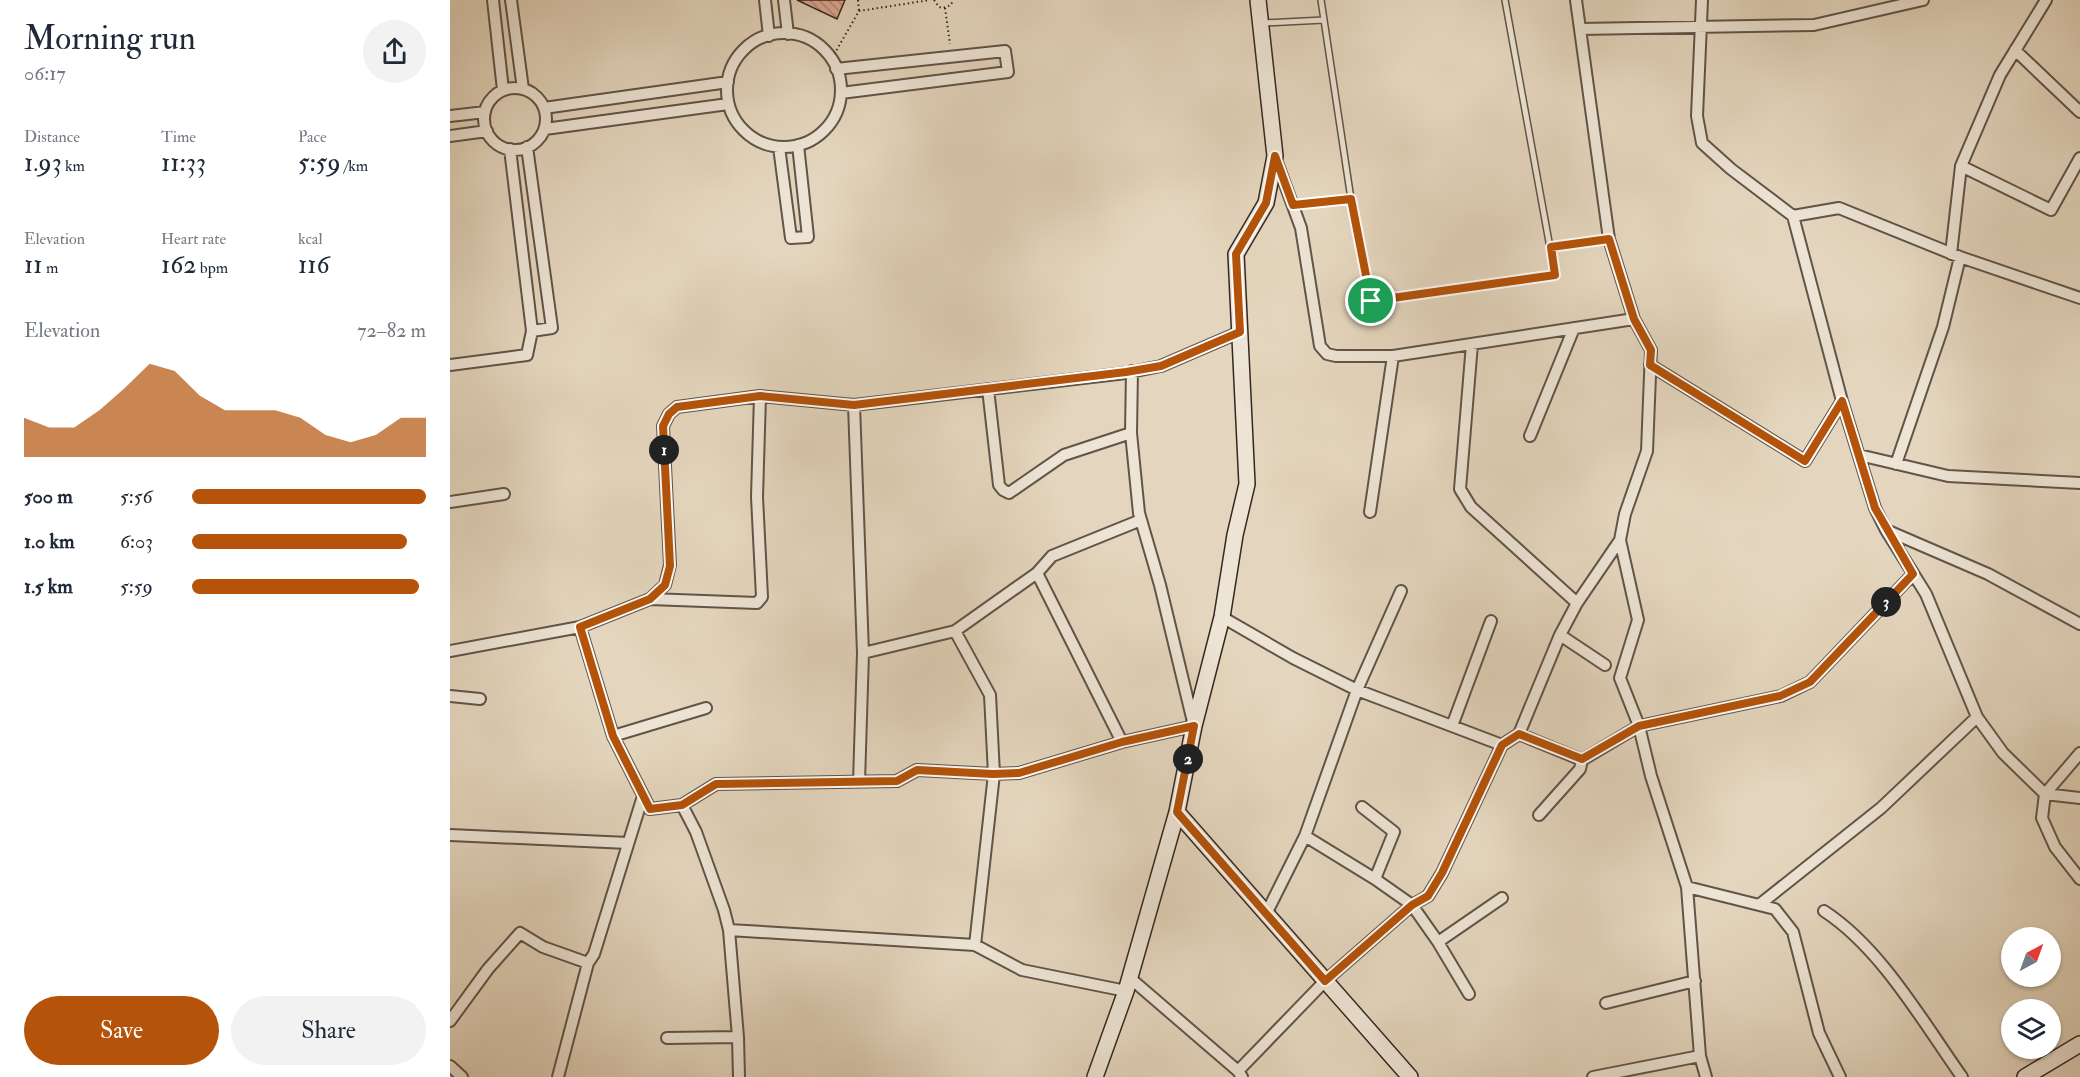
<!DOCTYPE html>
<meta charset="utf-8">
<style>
:root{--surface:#fff;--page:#f2f2f3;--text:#1f2937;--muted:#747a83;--accent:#b45309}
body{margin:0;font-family:"IM FELL Double Pica",serif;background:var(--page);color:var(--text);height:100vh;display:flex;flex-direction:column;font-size:22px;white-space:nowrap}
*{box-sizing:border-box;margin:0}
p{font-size:20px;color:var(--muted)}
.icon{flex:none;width:33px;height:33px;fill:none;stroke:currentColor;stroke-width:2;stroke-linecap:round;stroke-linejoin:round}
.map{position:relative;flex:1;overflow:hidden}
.side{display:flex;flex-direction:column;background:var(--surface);width:450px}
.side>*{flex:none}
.needle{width:39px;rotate:41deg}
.controls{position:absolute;left:1551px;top:927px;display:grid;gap:12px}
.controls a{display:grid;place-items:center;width:60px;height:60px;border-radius:50%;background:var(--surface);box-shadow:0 2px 4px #0004;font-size:30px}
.pin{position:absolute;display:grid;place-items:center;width:51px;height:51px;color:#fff;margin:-26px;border:3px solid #fff;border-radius:50%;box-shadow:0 2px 6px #0007}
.km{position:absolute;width:30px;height:30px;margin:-15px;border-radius:50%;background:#222;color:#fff;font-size:16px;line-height:30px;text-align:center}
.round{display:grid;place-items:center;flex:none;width:63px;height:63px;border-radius:32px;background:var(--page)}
.head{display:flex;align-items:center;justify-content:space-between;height:102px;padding:0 24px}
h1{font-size:33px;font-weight:600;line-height:45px}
.stats{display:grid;grid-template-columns:repeat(3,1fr);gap:9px;height:102px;padding:6px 24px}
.stats div{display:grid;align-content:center}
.stats b{font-size:26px;font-weight:600}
.stats small{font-size:16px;font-weight:400}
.stats p{font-size:16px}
.chart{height:168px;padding:12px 24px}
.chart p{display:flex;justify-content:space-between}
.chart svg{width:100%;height:108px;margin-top:6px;fill:var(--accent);opacity:.7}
.button{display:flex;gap:12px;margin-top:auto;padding:12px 24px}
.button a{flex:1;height:69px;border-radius:36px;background:var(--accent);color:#fff;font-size:24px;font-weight:600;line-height:69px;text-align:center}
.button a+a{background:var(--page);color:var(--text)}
ul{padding:0 24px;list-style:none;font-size:20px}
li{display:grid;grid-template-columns:96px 72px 1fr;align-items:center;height:45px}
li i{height:15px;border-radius:8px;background:var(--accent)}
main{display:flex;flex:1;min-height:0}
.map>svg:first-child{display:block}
</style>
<main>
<section class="side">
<div class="head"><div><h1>Morning run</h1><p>06:17</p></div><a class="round"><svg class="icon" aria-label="share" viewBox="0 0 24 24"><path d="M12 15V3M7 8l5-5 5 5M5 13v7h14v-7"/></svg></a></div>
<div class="stats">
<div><p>Distance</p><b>1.93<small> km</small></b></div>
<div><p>Time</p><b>11:33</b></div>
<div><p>Pace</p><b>5:59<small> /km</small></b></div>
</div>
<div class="stats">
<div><p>Elevation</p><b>11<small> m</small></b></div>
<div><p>Heart rate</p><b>162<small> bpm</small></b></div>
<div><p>kcal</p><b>116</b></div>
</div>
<div class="chart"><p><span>Elevation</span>72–82 m</p>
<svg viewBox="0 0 160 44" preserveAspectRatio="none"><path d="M0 44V28L10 32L20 32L30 25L40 16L50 6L60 9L70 19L80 25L90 25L100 25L110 28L120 35L130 38L140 35L150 28L160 28V44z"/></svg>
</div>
<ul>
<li><b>500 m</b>5:56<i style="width:100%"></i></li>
<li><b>1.0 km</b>6:03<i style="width:92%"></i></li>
<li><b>1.5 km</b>5:59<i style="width:97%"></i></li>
</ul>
<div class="button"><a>Save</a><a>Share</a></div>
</section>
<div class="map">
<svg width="1630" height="1077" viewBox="0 0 1630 1077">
<defs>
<pattern id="building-back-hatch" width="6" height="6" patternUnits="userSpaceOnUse" patternTransform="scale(1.5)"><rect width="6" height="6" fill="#e2aa97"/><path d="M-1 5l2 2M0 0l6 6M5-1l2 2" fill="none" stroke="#b88a7b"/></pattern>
</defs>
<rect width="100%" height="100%" fill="#e4d6be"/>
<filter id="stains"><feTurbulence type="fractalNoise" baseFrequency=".00333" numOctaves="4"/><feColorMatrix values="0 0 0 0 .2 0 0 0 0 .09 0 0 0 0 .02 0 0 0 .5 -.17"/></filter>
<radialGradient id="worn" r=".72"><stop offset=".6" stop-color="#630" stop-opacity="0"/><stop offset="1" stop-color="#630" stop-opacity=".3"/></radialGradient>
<path fill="url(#building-back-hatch)" stroke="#352821" stroke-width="1.5" d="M347,0H395L387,19Z"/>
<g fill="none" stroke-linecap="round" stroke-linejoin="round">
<g stroke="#615448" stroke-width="8">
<path id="lane" d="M871,0L901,199L921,301L1105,275L1055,0
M814,23L874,20
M843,205L901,199
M1101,247L1159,239"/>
</g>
<g stroke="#615448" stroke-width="14">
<path id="street" d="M43,0L53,90
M61,0L73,89
M315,0L319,36
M334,0L338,34
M1126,0L1159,239L1184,319L1201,350L1197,451L1175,514L1170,540L1188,620L1170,678L1189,726L1201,776L1237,887L1250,1056L1256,1077
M1252,0L1247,116L1252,143L1281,169L1343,216L1389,208L1510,257L1630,298
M1130,29L1364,25L1473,0
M277 90a57 57 0 1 1 114 0a57 57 0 1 1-114 0Z
M1565,50L1630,112
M386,69L555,51L558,72L391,93
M34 119a31 31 0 1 1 62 0a31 31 0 1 1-62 0Z
M94,108L278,82
M0,116L35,112
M95,129L278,104
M0,136L37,131
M77,147L102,328L82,331
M329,147L341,238L358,237L348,145
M825,157L851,228L870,346L877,354L886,356H943L1184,319
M1511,166L1601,210L1630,158
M1343,216L1392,401L1425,508L1436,530L1476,594L1527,717L1553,753L1595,794L1630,798
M1501,254L1511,166L1550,75L1596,0
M1022,344L1010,489L1021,507L1127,603
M0,365L77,355L82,331L60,149
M1200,365L1355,461L1392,401
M538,389L549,485L553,490L559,493L614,455L681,433
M404,405L413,653L409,782
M1080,436L1124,328
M1409,455L1498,476L1630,483
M1446,464L1493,327L1510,257
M0,502L54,494
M920,512L943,356
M1436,530L1538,574L1630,624
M587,573L672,742
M200,599L307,603L312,597L307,497L310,396
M772,617L843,658L907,690L1052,745L1069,734L1132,760L1189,726L1331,696L1360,682L1463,574
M130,627L163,736L200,809L232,805L246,832L274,910L279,930L288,1037L289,1077
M505,631L540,695L544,774L525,945
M1110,635L1155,665
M0,651L130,627L200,599L215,585L220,565L213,426L219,414L227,407L310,396L404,405L676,373L711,366L790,332
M413,653L505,631L587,573L602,556L691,520
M0,696L30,699
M1002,726L1041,621
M1069,734L1110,635L1127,603L1170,540
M163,736L256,708
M1630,753L1595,794L1592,818L1605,847L1630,879
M232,805L266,784L447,781L467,770L544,774L569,773L672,742L744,726L710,585L689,513L681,433L682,371
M912,807L944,832L925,879
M1089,815L1130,769L1132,760
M0,835L178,843
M855,836L925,879L962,905L988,942L1019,994
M1237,887L1325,909L1343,932L1369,1033L1390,1077
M1309,905L1431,808L1527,717
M1374,911C1431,948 1473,1022 1512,1077
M816,914L855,836L907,690L951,591
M279,930L525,945L572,970L676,991
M988,942L1052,898
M680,978L788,1071L792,1077
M1156,1003L1245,981
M0,1021L38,969L70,933L93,947L138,963
M217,1038L288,1037
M0,1066L12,1077
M788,1071L875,981L962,905L978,896L992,873L1052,745
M108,1077L138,963L144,954L193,796
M1143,1077L1250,1056"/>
</g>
<g stroke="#352821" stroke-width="18">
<path id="secondary" d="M727,812L960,1077
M645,1077L676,991L727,812L744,726L772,617L785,535L797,484L786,254L816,203L825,156L808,0
M1575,1077L1630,1044"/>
</g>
<path stroke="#352821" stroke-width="2" stroke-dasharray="1.5 3" stroke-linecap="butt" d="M408,0L409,11
M484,0L489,7L493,8L501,5L503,0
M495,8L500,44
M382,58L409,11L480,0"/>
<use href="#lane" stroke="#ede4d5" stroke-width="5"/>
<use href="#street" stroke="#ede4d5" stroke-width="10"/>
<use href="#secondary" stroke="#ede4d5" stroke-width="15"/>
</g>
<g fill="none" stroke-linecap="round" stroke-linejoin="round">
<g stroke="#fff" stroke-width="12">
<path id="route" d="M825,156L843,205L901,199L921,301L1105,275L1101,247L1159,239L1184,319L1201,350L1200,365L1355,461L1392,401L1425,508L1463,574L1360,682L1330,696L1189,726L1132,759L1069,734L1052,745L992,873L978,896L962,905L875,981L727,812L744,726L672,742L569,773L543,774L467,770L447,781L266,784L232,805L200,809L163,736L130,627L200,599L215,585L220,566L213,426L219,414L227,407L310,396L404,405L676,372L711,366L790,332L786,254L816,203Z"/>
</g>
<use href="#route" stroke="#b45309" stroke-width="8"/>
</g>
<rect width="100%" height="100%" filter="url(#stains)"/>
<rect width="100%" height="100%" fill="url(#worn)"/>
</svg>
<div class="controls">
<a><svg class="needle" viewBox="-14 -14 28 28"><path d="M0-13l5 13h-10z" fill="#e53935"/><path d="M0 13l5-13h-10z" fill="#747a83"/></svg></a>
<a><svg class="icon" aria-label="layers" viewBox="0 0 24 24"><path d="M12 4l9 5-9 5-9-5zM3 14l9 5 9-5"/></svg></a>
</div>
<div class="pin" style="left:921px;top:301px;background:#1e9e55"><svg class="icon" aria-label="arrive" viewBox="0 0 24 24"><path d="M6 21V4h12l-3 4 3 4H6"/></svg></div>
<b class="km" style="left:214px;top:450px">1</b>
<b class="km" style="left:738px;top:759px">2</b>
<b class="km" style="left:1436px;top:602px">3</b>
</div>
</main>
